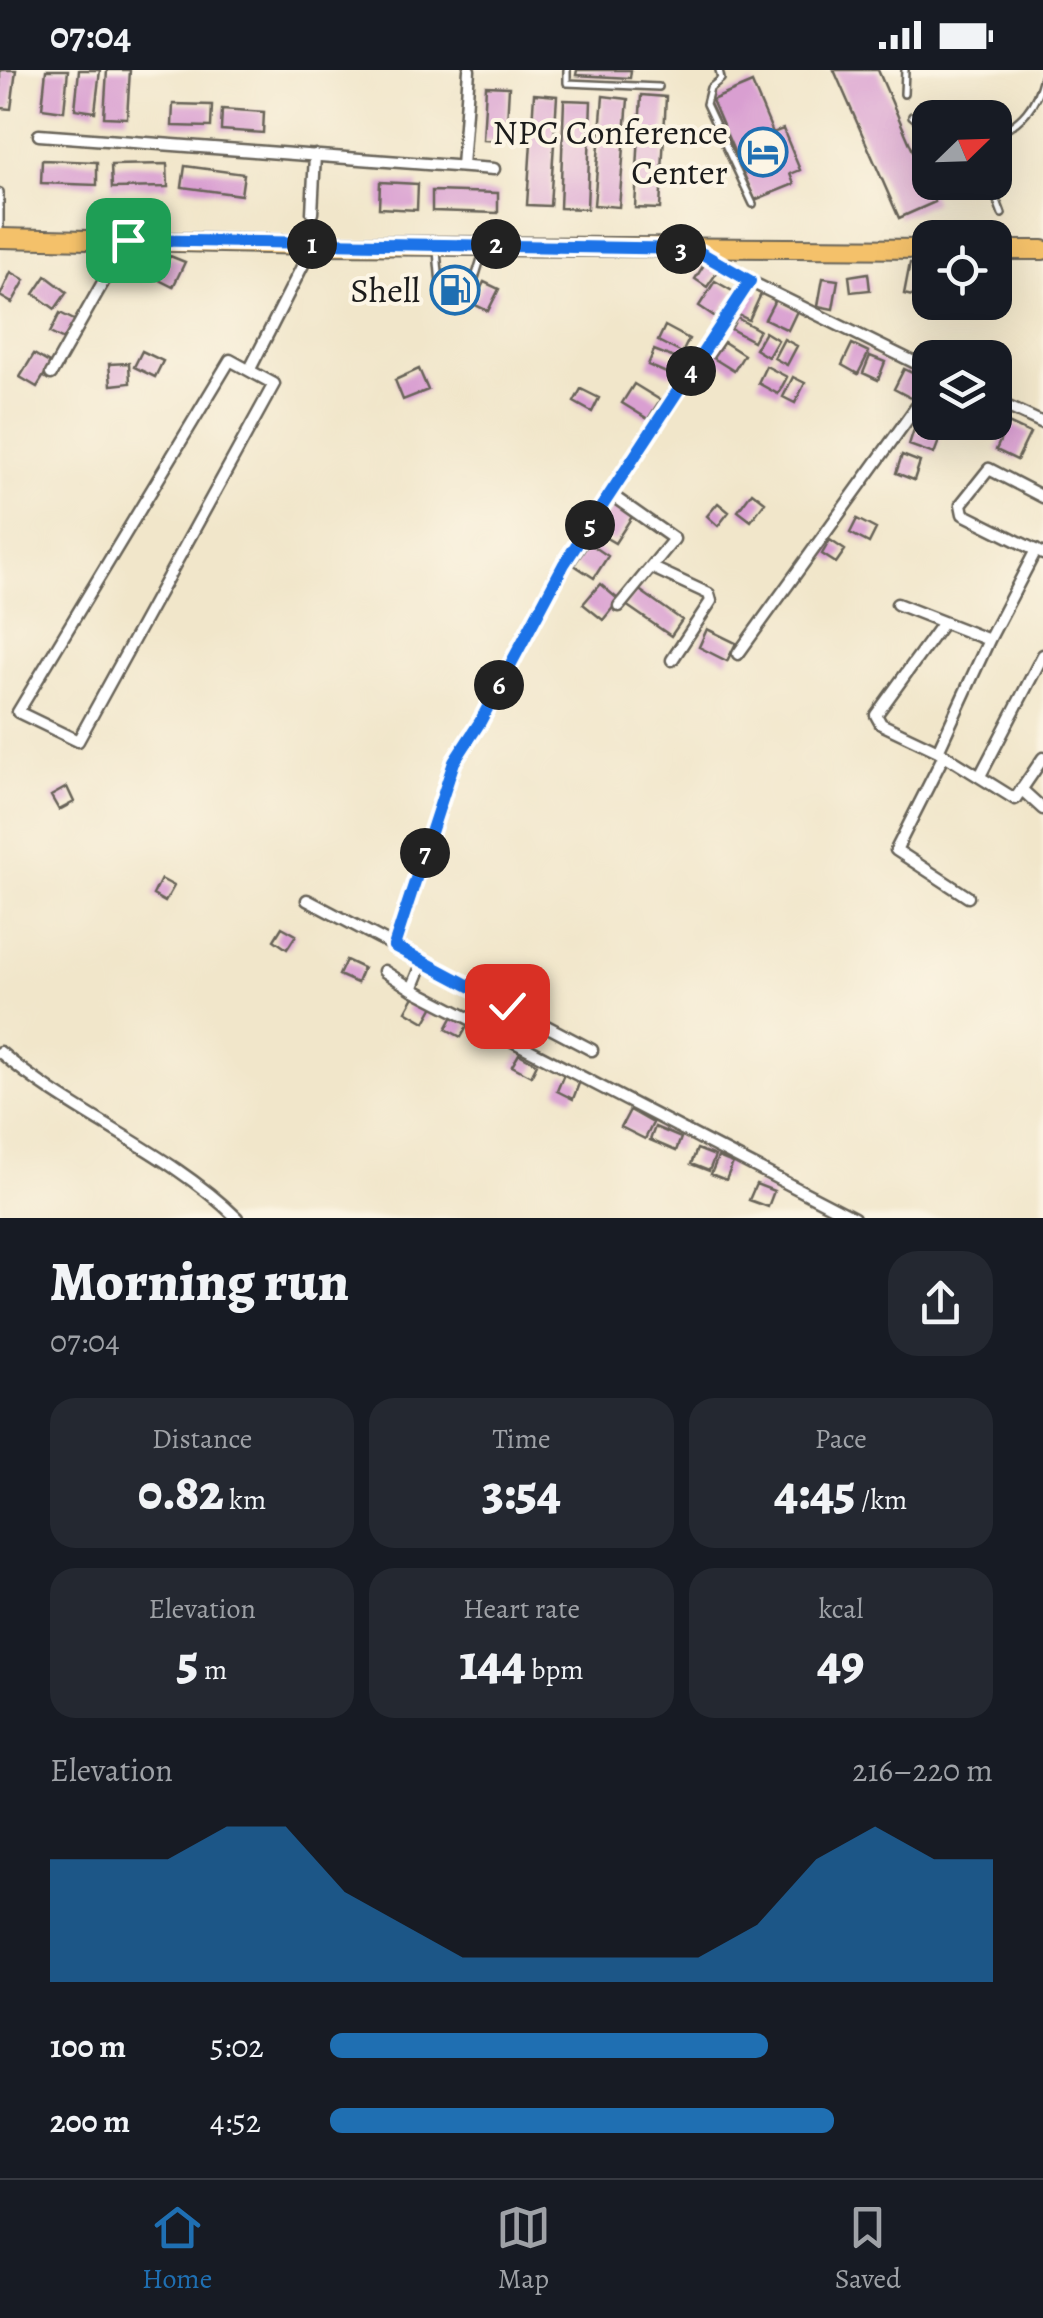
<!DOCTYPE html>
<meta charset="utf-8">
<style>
:root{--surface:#171b24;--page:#242831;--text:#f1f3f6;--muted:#9ea1a6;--line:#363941;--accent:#1f6fb2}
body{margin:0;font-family:Alegreya,serif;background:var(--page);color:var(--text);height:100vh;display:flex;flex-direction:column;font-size:38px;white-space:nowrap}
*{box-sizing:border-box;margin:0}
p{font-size:32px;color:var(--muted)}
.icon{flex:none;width:55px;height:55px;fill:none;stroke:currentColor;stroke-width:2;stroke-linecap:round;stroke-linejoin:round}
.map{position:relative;height:1148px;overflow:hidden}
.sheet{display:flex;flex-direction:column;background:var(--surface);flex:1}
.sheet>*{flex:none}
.needle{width:65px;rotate:67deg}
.controls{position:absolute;left:912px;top:30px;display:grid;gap:20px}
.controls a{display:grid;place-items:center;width:100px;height:100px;border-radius:20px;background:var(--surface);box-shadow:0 10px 40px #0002;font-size:50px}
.pin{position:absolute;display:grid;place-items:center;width:85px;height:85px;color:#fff;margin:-42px;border-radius:20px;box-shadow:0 5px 15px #0006}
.km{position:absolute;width:50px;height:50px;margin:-25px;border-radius:50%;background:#222;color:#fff;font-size:28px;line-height:50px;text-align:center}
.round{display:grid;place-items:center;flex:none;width:105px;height:105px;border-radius:30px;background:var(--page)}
.summary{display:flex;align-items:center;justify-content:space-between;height:170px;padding:0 50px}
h1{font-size:55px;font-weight:800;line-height:75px}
.figures{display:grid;grid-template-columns:repeat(3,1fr);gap:15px;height:170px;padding:10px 50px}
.figures div{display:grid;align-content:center;border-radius:25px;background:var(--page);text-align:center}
.figures b{font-size:50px;font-weight:800}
.figures small{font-size:28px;font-weight:400}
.figures p{font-size:28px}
.chart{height:280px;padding:20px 50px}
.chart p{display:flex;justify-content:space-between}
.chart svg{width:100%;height:180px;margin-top:10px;fill:var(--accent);opacity:.7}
ul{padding:0 50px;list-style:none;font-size:32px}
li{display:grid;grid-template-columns:160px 120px 1fr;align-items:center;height:75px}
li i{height:25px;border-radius:12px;background:var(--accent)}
.status{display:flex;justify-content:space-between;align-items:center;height:70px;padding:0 50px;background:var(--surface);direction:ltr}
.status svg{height:28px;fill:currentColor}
.tabs{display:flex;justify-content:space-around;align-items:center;height:140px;border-top:2px solid var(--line);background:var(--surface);font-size:28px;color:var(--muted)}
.tabs a{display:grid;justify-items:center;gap:5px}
.tabs .active{color:var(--accent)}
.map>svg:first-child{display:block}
</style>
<div class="status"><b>07:04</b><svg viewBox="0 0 49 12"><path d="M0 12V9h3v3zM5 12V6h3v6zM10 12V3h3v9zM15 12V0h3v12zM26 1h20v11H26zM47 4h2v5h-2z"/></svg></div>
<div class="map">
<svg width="1043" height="1148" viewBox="0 0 1043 1148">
<rect width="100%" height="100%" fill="#fcf5e5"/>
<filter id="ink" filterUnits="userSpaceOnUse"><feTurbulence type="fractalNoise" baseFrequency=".01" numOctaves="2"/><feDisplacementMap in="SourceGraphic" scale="20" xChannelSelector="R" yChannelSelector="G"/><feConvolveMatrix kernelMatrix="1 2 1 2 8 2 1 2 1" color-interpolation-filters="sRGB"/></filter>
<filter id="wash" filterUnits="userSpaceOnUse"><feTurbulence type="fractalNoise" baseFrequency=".0048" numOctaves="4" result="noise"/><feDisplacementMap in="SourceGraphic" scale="40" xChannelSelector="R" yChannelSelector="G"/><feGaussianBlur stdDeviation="2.25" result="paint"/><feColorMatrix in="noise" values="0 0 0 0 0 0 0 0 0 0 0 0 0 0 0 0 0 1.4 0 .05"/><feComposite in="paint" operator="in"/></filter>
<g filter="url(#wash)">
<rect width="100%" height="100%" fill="#f1e6ca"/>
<g id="blocks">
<path fill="#d99fd1" d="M0,0H16L11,39L0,38Z
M46,0H68L64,41L42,38Z
M79,0H100L95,42L75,39Z
M107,0H130L127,48L104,47Z
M577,0H631L630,8L576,5Z
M834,0H878L935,132L899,148Z
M752,13L773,63L783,59L800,100L790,104L794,114L755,130L712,30Z
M486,16L509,17L506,71L483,70Z
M534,24L557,26L550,136L527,135Z
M641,25L666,27L660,139L635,138Z
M603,26L628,29L619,137L594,135Z
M564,30L591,31L587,139L560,138Z
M173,34L212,35L211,57L172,56Z
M222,39L264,42L263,63L221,60Z
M42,90L97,92V115L41,113Z
M167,94L168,117L112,118L111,95Z
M185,96L244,104L241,125L182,117Z
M380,112L418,114L417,140L379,138Z
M432,121L498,123V143L432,141Z
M170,186L185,192L173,217L159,210Z
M705,193L718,201L707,217L695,209Z
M910,193L930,198L929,230L904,224Z
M448,201L461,202L460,228L447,227Z
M11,202L25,210L12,233L0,226Z
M868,203L870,220L851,222L849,206Z
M46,206L67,222L55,239L34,224Z
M823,208L838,210L833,239L818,236Z
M715,211L734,222L717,248L699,236Z
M484,212L499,219L488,241L473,234Z
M750,218L761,224L749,250L737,244Z
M775,230L797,241L788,260L765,249Z
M60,243L76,251L66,271L50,263Z
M737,248L759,260L753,271L731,259Z
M665,256L689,269L682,283L658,271Z
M765,262L778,270L768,287L755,279Z
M784,269L797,276L787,295L774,288Z
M724,272L744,285L734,301L713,288Z
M852,274L869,282L858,304L842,295Z
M654,280L677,289L671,305L648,295Z
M142,281L163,291L155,307L134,297Z
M34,284L51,294L37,317L20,307Z
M870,286L885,292L878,310L863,303Z
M129,293L130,313L111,315L109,294Z
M766,296L787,307L778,324L758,313Z
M419,299L428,320L403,330L395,310Z
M904,299L925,309L915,330L894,319Z
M793,307L805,313L795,333L783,327Z
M634,314L660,330L648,349L622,333Z
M581,319L599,328L592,342L574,332Z
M1008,353L1030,363L1017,390L996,380Z
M914,359L940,368L934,384L909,375Z
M902,385L920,392L914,410L896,403Z
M752,422L765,432L751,451L738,441Z
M615,430L635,442L615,473L596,462Z
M718,433L729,442L718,456L707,446Z
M857,449L876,459L869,473L850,463Z
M830,470L845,480L836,493L822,484Z
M589,473L608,486L594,508L574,495Z
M600,514L619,530L603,550L583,534Z
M638,519L682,550L671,566L626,535Z
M707,559L736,573L727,591L699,577Z
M67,717L74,732L59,740L51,726Z
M161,809L174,816L165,832L153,825Z
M282,857L296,865L287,879L274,870Z
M346,890L363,898L357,913L339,905Z
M415,925L434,936L425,952L406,941Z
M453,946L468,955L461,967L446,959Z
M519,984L537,994L531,1006L512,996Z
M564,1004L580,1011L573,1029L557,1021Z
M630,1040L653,1053L645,1069L621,1057Z
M655,1057L681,1068L676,1081L650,1070Z
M697,1079L715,1086L709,1101L691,1094Z
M718,1087L733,1093L726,1110L711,1104Z
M756,1114L774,1121L768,1137L749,1130Z"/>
</g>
</g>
<g filter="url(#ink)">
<use href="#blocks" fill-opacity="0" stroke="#676359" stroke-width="2.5"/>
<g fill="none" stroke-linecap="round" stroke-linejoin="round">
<g stroke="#676359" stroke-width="10">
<path id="service" d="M567,0V13L659,17
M719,0L721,9L710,18L706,34L753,134
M904,24L905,0
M912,46L930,61
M995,66C1022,52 1036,36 1043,7
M990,112L1002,144
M0,122V165
M437,181L440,214L447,215
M460,216L472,218L484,179"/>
</g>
<g stroke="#676359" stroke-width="15">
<path id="minor" d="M39,65L494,99
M462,96L469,0
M312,143L315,85
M695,180L749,211L930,300
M230,290L274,314L78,671L18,642Z
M250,299L313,175
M51,304L127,170
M995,331L1043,353
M610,424L674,469L619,536
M1043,427L989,399L961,434L963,444L1043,484
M651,497L709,524L711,531L672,590
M897,534L989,570
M942,554L876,645L881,654L938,681L1015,729L1043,688
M738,584L930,318
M938,681L989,570L1036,480
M944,685L896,780L968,827
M980,706L1043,585
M1021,719L1043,739
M307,830L592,980
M394,875L455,692L480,652L564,493L749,211
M384,901L412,919L854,1148
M412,919L423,892
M0,982C73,1045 167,1080 237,1148"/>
</g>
<g stroke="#676359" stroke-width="22">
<path id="primary" d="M0,168L314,175L930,179
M995,180H1043"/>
</g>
<use href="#service" stroke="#fff" stroke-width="5"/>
<use href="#minor" stroke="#fff" stroke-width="10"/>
<use href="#primary" stroke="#f4c16a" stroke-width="18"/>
</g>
</g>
<g fill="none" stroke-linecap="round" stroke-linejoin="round" filter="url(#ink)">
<g stroke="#fff" stroke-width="20">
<path id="route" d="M128,170L694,179L750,211L564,494L480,652L454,692L394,876L507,936"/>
</g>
<use href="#route" stroke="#1a73e8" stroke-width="12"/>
</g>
<defs>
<g id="hotel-ring" transform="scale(2.5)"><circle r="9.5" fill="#fcf5e5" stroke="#1f6fb2" stroke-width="1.5"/><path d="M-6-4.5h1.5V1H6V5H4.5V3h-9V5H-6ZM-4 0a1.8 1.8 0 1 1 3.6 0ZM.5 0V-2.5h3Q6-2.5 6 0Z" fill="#1f6fb2"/></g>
<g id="fuel-ring" transform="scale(2.5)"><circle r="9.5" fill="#fcf5e5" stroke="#1f6fb2" stroke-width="1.5"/><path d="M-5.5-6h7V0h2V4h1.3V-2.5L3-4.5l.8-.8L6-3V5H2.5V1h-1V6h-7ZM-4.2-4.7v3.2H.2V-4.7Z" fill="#1f6fb2"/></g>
</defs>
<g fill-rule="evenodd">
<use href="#hotel-ring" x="763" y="82"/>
<use href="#fuel-ring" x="455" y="220"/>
</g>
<g text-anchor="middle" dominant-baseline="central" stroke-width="8" stroke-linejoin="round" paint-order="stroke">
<g font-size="35" fill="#1c1c1c" stroke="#fcf5e5" text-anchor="end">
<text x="728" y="62">NPC Conference<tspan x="728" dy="40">Center</tspan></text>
<text x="420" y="220">Shell</text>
</g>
</g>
</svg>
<div class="controls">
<a><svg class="needle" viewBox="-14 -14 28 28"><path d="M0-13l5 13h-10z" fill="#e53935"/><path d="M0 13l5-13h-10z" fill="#9ea1a6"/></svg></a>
<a><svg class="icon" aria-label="locate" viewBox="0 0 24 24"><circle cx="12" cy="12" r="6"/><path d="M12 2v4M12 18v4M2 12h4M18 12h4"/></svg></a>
<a><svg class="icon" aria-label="layers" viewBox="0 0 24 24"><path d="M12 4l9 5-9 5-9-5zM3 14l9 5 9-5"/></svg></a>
</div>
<div class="pin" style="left:128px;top:170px;background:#1e9e55"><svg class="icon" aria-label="arrive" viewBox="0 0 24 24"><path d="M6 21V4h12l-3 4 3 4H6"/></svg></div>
<div class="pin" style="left:507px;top:936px;background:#d93025"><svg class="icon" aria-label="check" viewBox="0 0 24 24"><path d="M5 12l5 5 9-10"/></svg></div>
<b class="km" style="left:312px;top:174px">1</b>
<b class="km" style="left:496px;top:174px">2</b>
<b class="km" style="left:681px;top:179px">3</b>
<b class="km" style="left:691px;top:301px">4</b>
<b class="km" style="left:590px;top:455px">5</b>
<b class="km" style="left:499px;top:615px">6</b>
<b class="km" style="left:425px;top:783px">7</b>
</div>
<section class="sheet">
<div class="summary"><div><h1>Morning run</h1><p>07:04</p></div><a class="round"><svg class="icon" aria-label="share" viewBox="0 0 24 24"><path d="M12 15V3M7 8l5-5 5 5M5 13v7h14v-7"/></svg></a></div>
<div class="figures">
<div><p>Distance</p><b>0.82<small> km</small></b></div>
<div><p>Time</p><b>3:54</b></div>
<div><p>Pace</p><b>4:45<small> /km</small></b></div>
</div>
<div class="figures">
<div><p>Elevation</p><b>5<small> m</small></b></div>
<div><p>Heart rate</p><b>144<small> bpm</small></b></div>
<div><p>kcal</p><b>49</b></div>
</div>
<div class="chart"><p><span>Elevation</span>216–220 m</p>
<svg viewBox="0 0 160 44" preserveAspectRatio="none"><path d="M0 44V14L10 14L20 14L30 6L40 6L50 22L60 30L70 38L80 38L90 38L100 38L110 38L120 30L130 14L140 6L150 14L160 14V44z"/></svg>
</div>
<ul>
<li><b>100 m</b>5:02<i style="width:66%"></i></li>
<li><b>200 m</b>4:52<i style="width:76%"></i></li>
</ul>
</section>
<nav class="tabs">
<a class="active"><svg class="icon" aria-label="home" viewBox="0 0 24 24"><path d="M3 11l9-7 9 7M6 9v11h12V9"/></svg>Home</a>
<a><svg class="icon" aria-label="map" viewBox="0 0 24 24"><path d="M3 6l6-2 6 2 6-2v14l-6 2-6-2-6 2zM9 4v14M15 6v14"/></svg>Map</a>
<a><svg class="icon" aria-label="saved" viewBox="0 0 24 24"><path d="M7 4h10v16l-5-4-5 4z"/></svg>Saved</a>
</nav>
